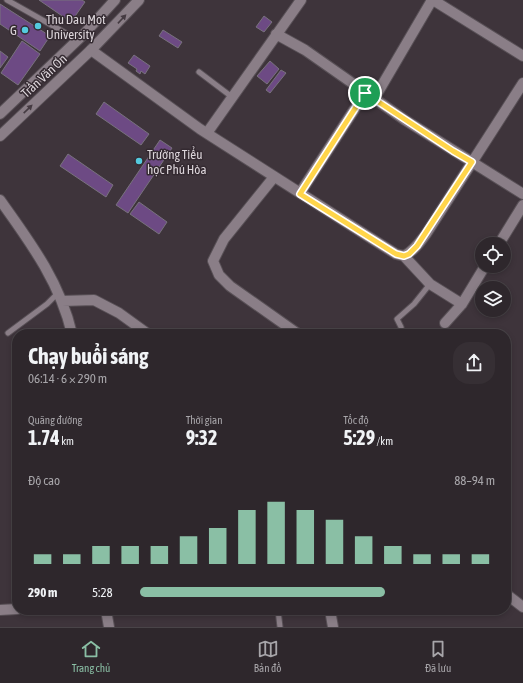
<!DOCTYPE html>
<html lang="vi">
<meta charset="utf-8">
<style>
:root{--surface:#2e272c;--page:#362f34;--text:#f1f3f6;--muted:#a7a5a9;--line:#494448;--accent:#8abfa5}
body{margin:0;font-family:"Asap Condensed",sans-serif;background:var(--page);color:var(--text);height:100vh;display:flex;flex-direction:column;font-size:15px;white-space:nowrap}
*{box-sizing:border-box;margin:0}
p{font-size:13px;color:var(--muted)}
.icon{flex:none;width:22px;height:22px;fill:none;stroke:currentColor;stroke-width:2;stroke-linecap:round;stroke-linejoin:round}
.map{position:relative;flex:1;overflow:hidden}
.side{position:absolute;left:12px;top:329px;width:499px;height:286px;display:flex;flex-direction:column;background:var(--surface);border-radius:16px;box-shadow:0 2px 6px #0003,0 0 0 1px var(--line)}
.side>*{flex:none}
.tools{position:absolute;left:475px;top:237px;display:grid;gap:8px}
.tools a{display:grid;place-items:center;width:36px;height:36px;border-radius:50%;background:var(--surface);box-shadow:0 2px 6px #0003,0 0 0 1px var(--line);font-size:20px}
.pin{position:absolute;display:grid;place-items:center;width:34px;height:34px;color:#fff;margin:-17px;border:2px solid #fff;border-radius:50%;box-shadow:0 1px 4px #0007}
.round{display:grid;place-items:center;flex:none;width:42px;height:42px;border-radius:16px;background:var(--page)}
.headline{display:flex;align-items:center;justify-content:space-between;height:68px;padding:0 16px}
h1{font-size:22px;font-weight:700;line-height:30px}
.stats{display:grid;grid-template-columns:repeat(3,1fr);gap:6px;height:68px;padding:4px 16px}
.stats div{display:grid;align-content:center}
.stats b{font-size:20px;font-weight:700}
.stats small{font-size:11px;font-weight:400}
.stats p{font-size:11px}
.chart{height:112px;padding:8px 16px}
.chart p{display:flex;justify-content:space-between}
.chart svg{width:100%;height:72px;margin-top:4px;stroke:var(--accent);stroke-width:6}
ul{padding:0 16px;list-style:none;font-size:13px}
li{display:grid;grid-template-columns:64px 48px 1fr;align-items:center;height:30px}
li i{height:10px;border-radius:5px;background:var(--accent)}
.tab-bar{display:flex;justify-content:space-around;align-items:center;height:56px;border-top:1px solid var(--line);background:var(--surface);font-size:11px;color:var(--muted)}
.tab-bar a{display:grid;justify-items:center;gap:2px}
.tab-bar .selected{color:var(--accent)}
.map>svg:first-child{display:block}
</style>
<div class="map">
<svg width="523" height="627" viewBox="0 0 523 627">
<rect width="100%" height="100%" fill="#3e343b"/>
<path fill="#6d4a84" stroke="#78727d" d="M39,0H82L85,2L71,22Z
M0,4L50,36L40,51L0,24Z
M264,16L272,22L264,32L256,27Z
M163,30L182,42L178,48L159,36Z
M22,41L40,54L18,85L1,73Z
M0,51L8,57L0,68Z
M134,55L150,66L145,74L141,71L140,74L136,71L137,69L128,63Z
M270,61L279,69L267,84L257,76Z
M281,70L286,73L270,93L266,90Z
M104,102L149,134L141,145L96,114Z
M160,140L172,148L128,213L116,205Z
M68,154L113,185L106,197L60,166Z
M139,202L167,222L159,234L130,214Z"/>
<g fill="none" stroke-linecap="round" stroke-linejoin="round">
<g stroke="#585056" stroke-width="7">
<path id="service" d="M7,0L78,40
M199,72L232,97
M8,333L47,304L58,293
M402,334L401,327L397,319L414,304L430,284
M278,610L280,627"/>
</g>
<g stroke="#585056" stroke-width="12">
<path id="minor" d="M433,0L523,56
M276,34L305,50L405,120L523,194
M91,50L200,129L369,237L396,254L404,256C414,251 420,242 426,234L523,83
M374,99L432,0
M207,133L301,0
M274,177L224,239L213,261L219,275L230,286L298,334
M300,193L365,93
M0,200C30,242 60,282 72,334
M499,244L523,205
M404,256L430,284L462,304
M62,301L94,300L119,313L148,334
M445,323L462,304L485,266
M506,594L523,607
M0,610L17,609
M106,610L109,627
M330,610L333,627"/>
</g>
<g stroke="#585056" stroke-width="12">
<path id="tertiary" d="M0,114L84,34L115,0
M0,136L91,50L139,0"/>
</g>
<use href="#service" stroke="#8a7e87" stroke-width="5"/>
<use href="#minor" stroke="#8a7e87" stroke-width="10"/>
<use href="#tertiary" stroke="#8a7e87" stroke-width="10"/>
</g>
<defs><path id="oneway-solid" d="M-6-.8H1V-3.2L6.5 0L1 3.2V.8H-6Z"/></defs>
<g fill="#453b42">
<use href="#oneway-solid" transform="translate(122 19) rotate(-47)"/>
<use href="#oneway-solid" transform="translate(28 109) rotate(-44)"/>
</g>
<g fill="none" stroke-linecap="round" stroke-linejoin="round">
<g stroke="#fff" stroke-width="8">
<path id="route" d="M365,93L453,151L472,162L417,246L409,254L404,256L396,254L300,194Z"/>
</g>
<use href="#route" stroke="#ffd54a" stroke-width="5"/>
</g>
<g fill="#54cade" stroke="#342a31" stroke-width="1.5">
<circle cx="38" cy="26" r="4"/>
<circle cx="25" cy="30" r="4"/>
<circle cx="139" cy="161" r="4"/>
</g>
<g text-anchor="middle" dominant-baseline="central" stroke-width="3" stroke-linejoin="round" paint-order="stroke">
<g font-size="13" fill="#dcd5da" stroke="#342a31" text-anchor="start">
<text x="46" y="19">Thu Dau Mot<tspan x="46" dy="15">University</tspan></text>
<text x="17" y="30" text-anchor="end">G</text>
<text x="147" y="154">Trường Tiểu<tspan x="147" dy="15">học Phú Hòa</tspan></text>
</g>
<g font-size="13" fill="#dcd5da" stroke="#342a31">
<text transform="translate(44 76) rotate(-43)">Trần Văn Ơn</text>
</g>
</g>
</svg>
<div class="tools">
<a><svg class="icon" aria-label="locate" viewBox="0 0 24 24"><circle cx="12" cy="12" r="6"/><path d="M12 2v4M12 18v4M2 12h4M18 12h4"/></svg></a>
<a><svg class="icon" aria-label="layers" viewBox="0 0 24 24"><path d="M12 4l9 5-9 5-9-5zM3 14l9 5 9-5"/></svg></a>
</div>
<div class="pin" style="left:365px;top:93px;background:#1e9e55"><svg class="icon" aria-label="arrive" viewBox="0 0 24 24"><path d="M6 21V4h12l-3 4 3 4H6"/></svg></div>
<section class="side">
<div class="headline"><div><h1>Chạy buổi sáng</h1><p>06:14 · 6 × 290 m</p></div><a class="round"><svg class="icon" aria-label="share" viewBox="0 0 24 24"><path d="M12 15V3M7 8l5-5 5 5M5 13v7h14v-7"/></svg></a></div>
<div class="stats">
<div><p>Quãng đường</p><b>1.74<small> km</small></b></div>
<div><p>Thời gian</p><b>9:32</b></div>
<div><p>Tốc độ</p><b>5:29<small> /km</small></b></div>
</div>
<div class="chart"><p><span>Độ cao</span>88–94 m</p>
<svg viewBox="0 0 160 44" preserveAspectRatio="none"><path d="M5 44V38M15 44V38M25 44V33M35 44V33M45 44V33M55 44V27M65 44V22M75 44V11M85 44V6M95 44V11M105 44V17M115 44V27M125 44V33M135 44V38M145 44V38M155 44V38"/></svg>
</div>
<ul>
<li><b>290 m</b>5:28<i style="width:69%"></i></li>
</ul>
</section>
</div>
<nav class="tab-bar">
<a class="selected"><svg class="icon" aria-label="home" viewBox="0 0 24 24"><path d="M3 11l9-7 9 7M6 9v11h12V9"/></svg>Trang chủ</a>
<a><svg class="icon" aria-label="map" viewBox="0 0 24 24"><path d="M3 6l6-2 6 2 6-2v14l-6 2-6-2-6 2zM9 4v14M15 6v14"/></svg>Bản đồ</a>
<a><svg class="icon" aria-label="saved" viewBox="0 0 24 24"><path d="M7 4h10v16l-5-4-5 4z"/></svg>Đã lưu</a>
</nav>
